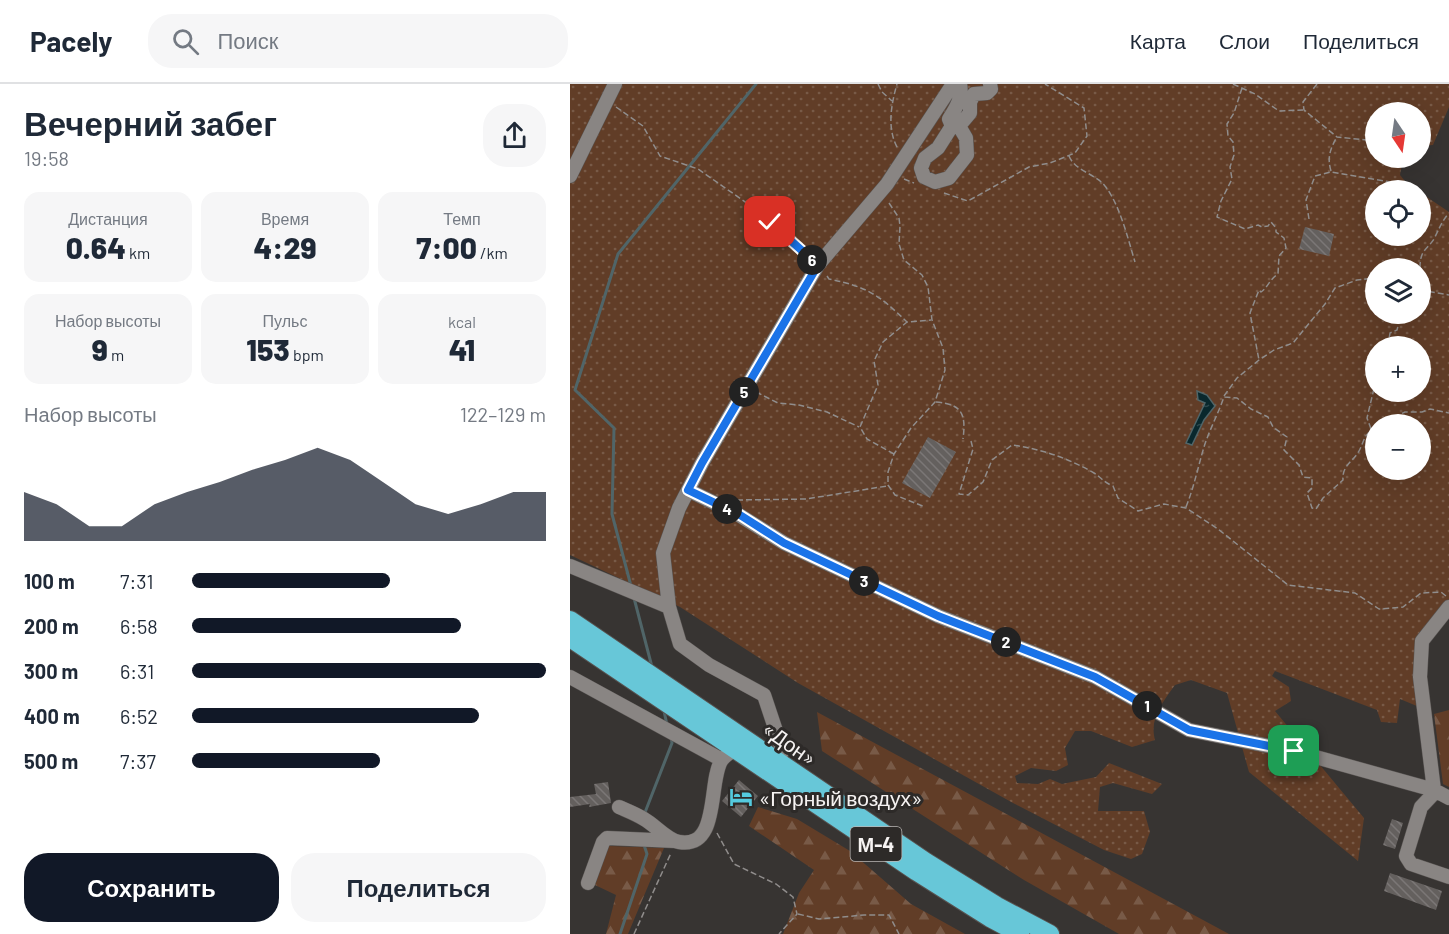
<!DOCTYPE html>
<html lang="ru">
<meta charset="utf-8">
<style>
:root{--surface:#fff;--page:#f6f6f7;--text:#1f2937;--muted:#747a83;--line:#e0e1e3;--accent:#111827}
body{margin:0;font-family:Barlow,sans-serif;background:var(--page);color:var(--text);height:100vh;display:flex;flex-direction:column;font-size:22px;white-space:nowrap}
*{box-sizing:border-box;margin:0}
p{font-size:20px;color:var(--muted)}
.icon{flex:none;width:33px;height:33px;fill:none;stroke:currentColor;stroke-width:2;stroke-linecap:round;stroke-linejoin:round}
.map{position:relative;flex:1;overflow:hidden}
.drawer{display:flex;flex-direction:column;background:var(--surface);width:570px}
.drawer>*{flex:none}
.needle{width:39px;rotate:167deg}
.controls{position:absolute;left:795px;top:18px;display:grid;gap:12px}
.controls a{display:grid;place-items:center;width:66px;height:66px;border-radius:50%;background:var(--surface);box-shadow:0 6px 24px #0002;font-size:30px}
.pin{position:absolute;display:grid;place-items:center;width:51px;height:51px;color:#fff;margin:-26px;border-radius:12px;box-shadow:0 3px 9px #0006}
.km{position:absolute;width:30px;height:30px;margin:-15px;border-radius:50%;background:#222;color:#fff;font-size:16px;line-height:30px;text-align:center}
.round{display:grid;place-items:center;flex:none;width:63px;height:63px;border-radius:24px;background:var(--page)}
.head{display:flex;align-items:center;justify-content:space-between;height:102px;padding:0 24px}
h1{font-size:33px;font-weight:800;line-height:45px}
.figures{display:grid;grid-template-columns:repeat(3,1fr);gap:9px;height:102px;padding:6px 24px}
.figures div{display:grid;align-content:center;border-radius:15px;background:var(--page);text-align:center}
.figures b{font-size:30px;font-weight:800}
.figures small{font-size:16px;font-weight:400}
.figures p{font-size:16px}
.chart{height:168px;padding:12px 24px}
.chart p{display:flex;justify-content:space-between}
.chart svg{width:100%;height:108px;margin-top:6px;fill:var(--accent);opacity:.7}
.action{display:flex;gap:12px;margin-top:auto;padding:12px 24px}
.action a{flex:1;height:69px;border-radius:24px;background:var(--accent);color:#fff;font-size:24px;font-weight:800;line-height:69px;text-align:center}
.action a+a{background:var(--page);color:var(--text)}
ul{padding:0 24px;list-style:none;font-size:20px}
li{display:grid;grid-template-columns:96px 72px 1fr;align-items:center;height:45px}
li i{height:15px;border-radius:8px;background:var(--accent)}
header{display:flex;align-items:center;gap:36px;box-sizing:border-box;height:84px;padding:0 30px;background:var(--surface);border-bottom:2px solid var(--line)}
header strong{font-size:28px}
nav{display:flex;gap:33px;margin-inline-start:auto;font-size:21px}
.search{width:420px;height:54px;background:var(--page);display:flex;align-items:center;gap:15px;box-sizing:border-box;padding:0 21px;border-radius:24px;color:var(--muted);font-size:22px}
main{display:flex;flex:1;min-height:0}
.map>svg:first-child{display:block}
</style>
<header>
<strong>Pacely</strong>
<div class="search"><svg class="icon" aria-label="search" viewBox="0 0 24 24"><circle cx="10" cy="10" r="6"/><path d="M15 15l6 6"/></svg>Поиск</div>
<nav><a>Карта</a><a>Слои</a><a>Поделиться</a></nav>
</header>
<main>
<section class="drawer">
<div class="head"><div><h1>Вечерний забег</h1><p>19:58</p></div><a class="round"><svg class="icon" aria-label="share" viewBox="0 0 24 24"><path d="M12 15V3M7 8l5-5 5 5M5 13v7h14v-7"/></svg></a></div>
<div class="figures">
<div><p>Дистанция</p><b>0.64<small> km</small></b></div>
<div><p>Время</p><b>4:29</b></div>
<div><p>Темп</p><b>7:00<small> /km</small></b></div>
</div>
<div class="figures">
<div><p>Набор высоты</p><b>9<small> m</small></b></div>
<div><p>Пульс</p><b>153<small> bpm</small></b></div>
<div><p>kcal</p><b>41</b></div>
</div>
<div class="chart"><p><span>Набор высоты</span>122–129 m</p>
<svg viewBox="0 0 160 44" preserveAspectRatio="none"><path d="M0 44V24L10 29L20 38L30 38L40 29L50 24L60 20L70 15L80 11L90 6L100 11L110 20L120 29L130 33L140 29L150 24L160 24V44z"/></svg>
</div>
<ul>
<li><b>100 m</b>7:31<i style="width:56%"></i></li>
<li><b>200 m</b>6:58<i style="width:76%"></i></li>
<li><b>300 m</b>6:31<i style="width:100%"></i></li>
<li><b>400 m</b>6:52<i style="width:81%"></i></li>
<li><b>500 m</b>7:37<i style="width:53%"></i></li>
</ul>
<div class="action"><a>Сохранить</a><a>Поделиться</a></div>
</section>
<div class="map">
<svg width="879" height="850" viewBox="0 0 879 850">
<defs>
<pattern id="forest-firs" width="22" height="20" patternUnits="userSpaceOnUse" patternTransform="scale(1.5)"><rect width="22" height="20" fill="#613d27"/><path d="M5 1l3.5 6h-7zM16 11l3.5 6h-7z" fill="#785a47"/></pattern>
<pattern id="park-dots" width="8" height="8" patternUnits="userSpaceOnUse" patternTransform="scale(1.5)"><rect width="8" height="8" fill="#613d27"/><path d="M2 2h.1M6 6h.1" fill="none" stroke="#785a47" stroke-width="1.8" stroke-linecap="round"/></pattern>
<pattern id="water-ripples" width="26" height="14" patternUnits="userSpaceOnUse" patternTransform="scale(1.5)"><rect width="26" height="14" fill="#09282d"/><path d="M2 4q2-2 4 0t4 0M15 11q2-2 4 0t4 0" fill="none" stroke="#2d484c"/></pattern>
<pattern id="building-back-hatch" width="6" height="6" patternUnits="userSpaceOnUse" patternTransform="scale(1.5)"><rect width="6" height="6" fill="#64605e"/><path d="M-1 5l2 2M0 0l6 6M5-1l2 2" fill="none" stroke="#7b7776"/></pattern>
</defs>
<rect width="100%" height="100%" fill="#373432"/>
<path fill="url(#forest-firs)" d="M879,626V703L873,700L864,630Z
M247,628L659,850H549L454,796L252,667Z
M188,723L227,735L280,767L341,820L395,850H213L229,809L244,786L179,742Z
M39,762L94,764L58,850H36L46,811L25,801Z"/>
<path fill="url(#park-dots)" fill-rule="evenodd" d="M0,0H879V23L863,61L851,62L850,28H806V74H833L830,91L838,101L847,106H806V152H850L851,109L879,128V523L852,557L854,625L830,615L827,639L811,638L807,626L705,587L702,592L719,603L721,617L705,627L794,734L788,777L679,688L657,609L621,596L605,601C593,618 579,634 585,656L562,663L521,647H505L495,664L498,681L486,687L461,684L445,692L447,699L468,700L480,695L492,700L526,693L539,679L592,700L582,710L543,699L530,703L528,727H574L580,748L572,770L561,775L534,766L443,719L228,599L110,523L0,471ZM806,184H850V230H806ZM806,262H850V308H806ZM806,340H850V386H806Z"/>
<path fill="url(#water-ripples)" stroke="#506568" stroke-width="1.5" d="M627,307L637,311L645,322L634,336L622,361L616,359L635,319L628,316Z"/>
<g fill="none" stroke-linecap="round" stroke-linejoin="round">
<path stroke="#506568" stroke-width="3" d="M61,502L42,430L44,344L5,306L48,170L186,0
M64,514L82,583
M94,627L97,641
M74,731L102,659L101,653
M50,850L77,770L74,761"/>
</g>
<path fill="url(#building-back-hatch)" d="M735,143L764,150L759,172L729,165Z
M358,353L386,368L360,414L332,399Z
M169,696L188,712L171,733L152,717Z
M38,698L41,719L19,723L20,720L0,723V713L26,710L24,700Z
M822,735L833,739L825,765L813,761Z
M820,789L872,807L866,826L814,807Z"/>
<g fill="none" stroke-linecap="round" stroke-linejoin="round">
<g stroke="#575351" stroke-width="15">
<path id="minor" d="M390,0C393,13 386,24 379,35L382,42H389L400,29V18L404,10L417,9L421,5L420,0
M382,42L368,64L355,74L351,84L354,93L365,98L379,94L397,71L396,54L389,42
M0,92L45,0
M118,406L169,431L214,459L368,532L525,593L619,646L724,667L864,706L879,714
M0,482L99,523L110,560L139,581L194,611L212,665L209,679
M99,523L93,469L109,424L132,379L248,181L317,100L383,0
M0,593L152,676
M864,706L850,593L852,557L879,523
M866,707L851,723L836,772L841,780L879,793
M49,723C58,727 66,730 74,735C85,741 97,756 109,758C150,765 138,700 151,677C154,672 161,668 165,665
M18,799L33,758L37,754L105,757"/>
</g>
<g stroke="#575351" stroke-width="20">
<path id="highway" d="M0,536L356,778L427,822L480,850
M0,554L347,788L420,834L450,850"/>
</g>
<path stroke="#908d8c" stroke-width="1.5" stroke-dasharray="6 3" stroke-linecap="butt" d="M308,0L312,8L322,17
M663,0L685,10L709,27L733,26
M747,0L733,18L734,26L767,53L806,57
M672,4L664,29L657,40L658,52L663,58L664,71L660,83L662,95L651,117L647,133L675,145L688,141L692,143L698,142L701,138L706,144V148L714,154L716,164L709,172L708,190C700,195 698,203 691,208L689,206L680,229L689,276
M46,23L73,42L90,72L128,85L181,122L239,174
M327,63C317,44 321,21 327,0
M499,72C505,87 526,90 535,102C550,121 558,155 565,178
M761,87C757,74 760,65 767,53
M334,95L344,99
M374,109L398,117L459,83L480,79L505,69L517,52L514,24L475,0
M319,119L329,134L330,142L329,160L334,176L352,191L358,203L362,236L373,264L375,286L365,318L341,344L324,370L318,388V401L325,411L355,423
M739,135L736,116L745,92L761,88L838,101
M850,184C850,166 856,167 864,155C869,145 872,137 879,129
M257,192L259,195C298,203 309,211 337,238
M850,206L879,211
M818,262L820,249L827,246L831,230
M186,308L208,319L229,321L257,328L289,343
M654,312L667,294L689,276L704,266L723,259L755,220L765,204L787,196L806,194
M366,318C393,320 396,331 393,355
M818,340L824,333L835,328H852L860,325L879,329
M801,345L797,334L806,296
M401,357L403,365L389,410L398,411L413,398L422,376L442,361C471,365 498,374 524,389C532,394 533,398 543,402L548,414L568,427L594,420L616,424L648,445L718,501L785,509L809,525L833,523L851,509L871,508L876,512
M324,370L297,355L290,343L308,301L304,277L313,258L337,238L361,236
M167,416L236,415L317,402
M616,423C624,403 628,383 634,363C639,347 648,330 654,313L667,314L681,325L698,333L703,343L717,353L714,366L729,381L733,393L742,394V404L737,409L742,424L746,425L753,414L773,396C772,381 783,378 789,367C794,358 794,348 806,345
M147,749L164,780L206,800L223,813L227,830L209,850
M228,830L249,835L294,831H319L329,850
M64,850L101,769"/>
<use href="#minor" stroke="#898583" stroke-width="14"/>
<use href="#highway" stroke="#67c7d8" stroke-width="18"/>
</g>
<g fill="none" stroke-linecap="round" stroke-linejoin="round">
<g stroke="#fff" stroke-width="12">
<path id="route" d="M200,138L248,181L132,379L118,406L170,431L214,459L368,532L525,593L619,646L724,667"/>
</g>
<use href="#route" stroke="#1a73e8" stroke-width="8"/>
</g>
<defs>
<g id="hotel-bare" transform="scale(1.8)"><path d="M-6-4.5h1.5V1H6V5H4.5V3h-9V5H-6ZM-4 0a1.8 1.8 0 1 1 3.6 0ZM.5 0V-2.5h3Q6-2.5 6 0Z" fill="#54cade" stroke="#2d2a28" stroke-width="2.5" paint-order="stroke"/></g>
</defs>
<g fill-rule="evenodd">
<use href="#hotel-bare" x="171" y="713"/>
</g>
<g text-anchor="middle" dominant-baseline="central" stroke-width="6" stroke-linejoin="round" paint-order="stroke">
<rect fill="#2d2a28" stroke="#bab7b5" stroke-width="1.5" x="280.5" y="743" width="51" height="34" rx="4.5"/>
<g font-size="20" font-weight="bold" fill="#f6f3f2">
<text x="306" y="760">М-4</text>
</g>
<g font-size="21" fill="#f6f3f2" stroke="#2d2a28">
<text transform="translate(220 659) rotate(35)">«Дон»</text>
</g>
<g font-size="21" fill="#f6f3f2" stroke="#2d2a28" text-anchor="start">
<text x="189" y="713">«Горный воздух»</text>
</g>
</g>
</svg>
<div class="controls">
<a><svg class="needle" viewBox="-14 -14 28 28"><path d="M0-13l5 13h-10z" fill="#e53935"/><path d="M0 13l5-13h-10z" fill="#747a83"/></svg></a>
<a><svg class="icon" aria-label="locate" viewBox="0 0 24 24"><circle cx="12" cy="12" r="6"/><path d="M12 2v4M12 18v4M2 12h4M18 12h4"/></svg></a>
<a><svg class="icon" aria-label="layers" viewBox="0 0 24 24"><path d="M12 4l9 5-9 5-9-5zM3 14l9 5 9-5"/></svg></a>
<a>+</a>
<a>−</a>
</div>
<div class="pin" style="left:724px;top:667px;background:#1e9e55"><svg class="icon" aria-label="arrive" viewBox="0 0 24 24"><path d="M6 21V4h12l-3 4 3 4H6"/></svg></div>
<div class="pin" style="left:200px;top:138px;background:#d93025"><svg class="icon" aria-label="check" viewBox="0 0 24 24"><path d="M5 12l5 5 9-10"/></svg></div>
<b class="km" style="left:577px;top:622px">1</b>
<b class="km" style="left:436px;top:558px">2</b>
<b class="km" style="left:294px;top:497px">3</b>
<b class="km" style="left:157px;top:425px">4</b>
<b class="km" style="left:174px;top:308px">5</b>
<b class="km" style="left:242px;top:176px">6</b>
</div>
</main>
